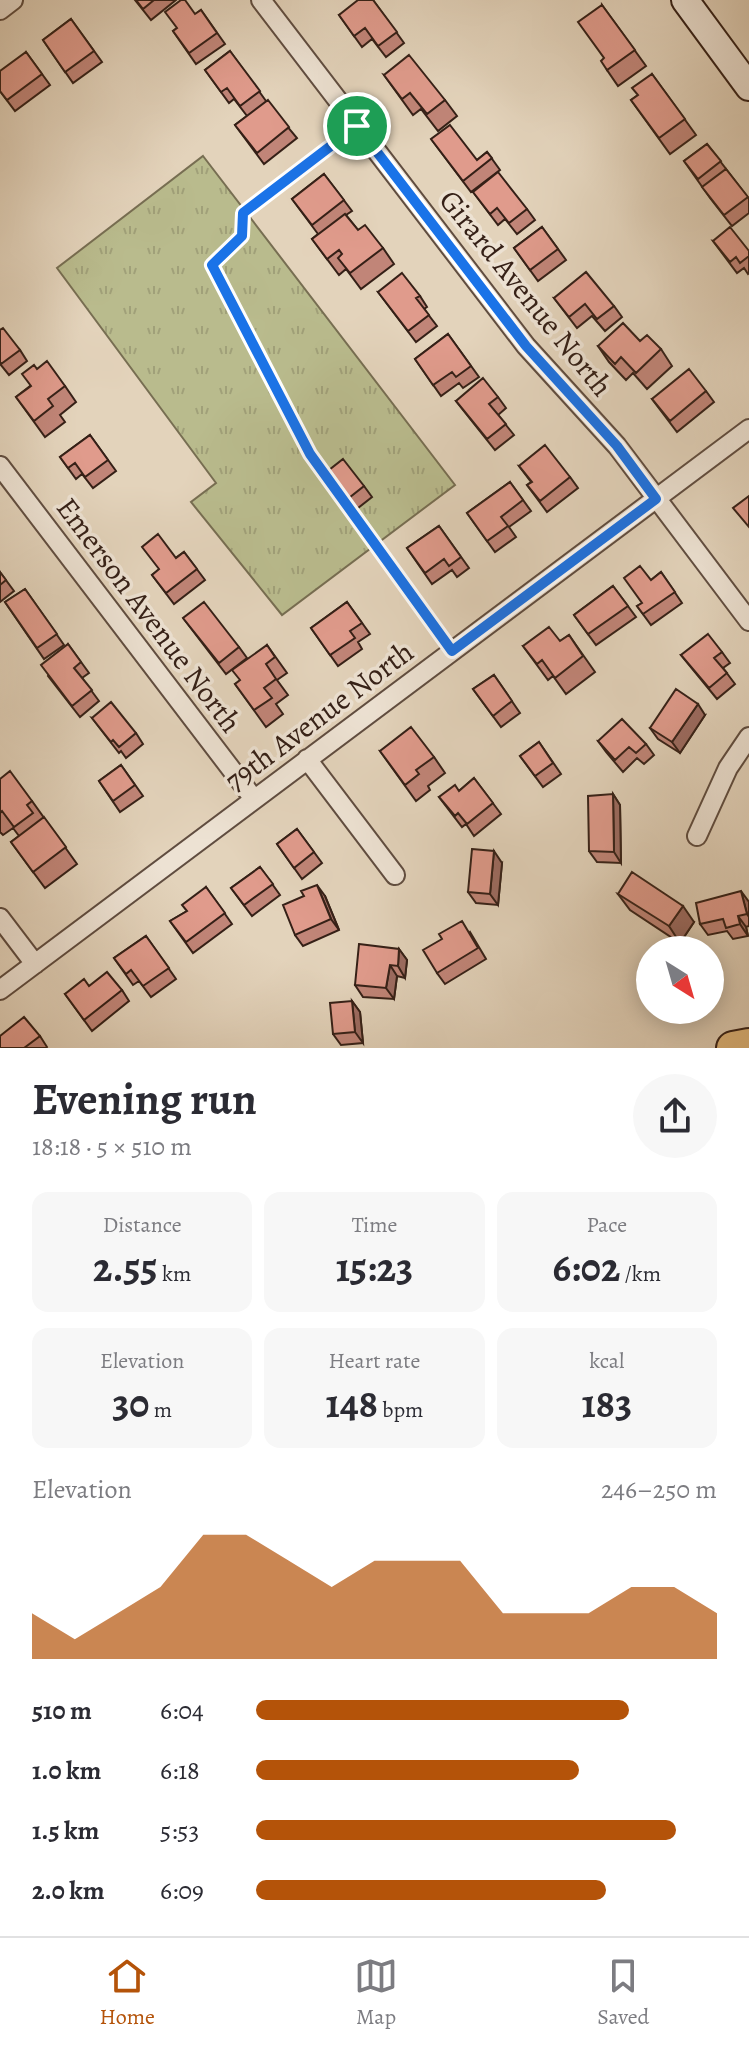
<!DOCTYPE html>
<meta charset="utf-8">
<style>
:root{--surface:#fff;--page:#f7f7f7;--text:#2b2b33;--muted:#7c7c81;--line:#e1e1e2;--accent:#b45309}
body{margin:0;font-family:Alegreya,serif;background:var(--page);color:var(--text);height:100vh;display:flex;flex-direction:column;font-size:30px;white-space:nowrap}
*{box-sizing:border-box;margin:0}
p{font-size:26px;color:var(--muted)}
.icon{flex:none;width:44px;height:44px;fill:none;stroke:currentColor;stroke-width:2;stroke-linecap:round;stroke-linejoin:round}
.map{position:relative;height:1048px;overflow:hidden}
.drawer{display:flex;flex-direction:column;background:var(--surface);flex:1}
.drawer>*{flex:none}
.needle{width:52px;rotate:143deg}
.tools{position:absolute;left:636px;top:936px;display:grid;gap:16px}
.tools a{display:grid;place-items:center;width:88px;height:88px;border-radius:50%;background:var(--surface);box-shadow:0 4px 20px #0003;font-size:40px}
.pin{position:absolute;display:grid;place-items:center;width:68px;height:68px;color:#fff;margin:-34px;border:4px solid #fff;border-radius:50%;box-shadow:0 2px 8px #0007}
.round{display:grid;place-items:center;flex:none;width:84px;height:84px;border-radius:42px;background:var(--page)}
.headline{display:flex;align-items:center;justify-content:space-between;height:136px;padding:0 32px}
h1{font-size:44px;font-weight:700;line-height:60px}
.stats{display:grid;grid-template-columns:repeat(3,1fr);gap:12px;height:136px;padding:8px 32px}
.stats div{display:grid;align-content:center;border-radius:16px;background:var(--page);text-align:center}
.stats b{font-size:40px;font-weight:700}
.stats small{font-size:22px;font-weight:400}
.stats p{font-size:22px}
.chart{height:224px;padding:16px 32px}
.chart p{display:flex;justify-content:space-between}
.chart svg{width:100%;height:144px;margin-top:8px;fill:var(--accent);opacity:.7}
ul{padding:0 32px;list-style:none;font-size:26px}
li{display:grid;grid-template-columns:128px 96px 1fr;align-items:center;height:60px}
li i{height:20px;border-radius:10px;background:var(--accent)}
.tabs{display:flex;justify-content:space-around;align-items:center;height:112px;border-top:2px solid var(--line);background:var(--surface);font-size:22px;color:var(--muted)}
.tabs a{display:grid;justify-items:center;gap:4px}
.tabs .selected{color:var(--accent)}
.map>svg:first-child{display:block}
</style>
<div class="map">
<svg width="749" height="1048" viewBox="0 0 749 1048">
<defs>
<pattern id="park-tufts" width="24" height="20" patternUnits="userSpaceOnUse" patternTransform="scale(2)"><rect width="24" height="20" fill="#b9bb8d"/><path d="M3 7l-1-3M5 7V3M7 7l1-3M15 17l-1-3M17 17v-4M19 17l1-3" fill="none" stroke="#a0a079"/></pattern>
</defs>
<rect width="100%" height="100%" fill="#e3d3bb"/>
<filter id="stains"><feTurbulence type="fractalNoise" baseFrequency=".0025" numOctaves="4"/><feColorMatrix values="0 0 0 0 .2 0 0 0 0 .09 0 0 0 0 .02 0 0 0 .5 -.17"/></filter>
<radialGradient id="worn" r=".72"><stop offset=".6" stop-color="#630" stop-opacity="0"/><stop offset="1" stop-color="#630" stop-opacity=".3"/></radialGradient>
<path fill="url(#park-tufts)" stroke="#776e52" stroke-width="2" d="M203,156L455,485L282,615L191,502L216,483L57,268Z"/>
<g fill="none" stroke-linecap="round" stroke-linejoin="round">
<g stroke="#604d40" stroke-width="22">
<path id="street" d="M261,0L526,346L617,446L749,621
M0,10L13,0
M0,466L254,799
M307,759L395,875
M697,836L728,768L749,737
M0,918L35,964
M0,990L749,429"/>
</g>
<g stroke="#352017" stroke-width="30">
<path id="secondary" d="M685,0L749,87"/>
</g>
<g stroke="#352017" stroke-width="36">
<path id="highway" d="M733,1048L749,1045"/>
</g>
<path stroke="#352017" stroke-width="3" stroke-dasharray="2 4" stroke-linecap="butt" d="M345,135L243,213L242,236L212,265L310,454L443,638"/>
<use href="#street" stroke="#ede2d3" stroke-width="18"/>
<use href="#secondary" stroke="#ede2d3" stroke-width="26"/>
<use href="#highway" stroke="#e2ba7e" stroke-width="32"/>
</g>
<path fill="#c18578" stroke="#352017" stroke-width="2" d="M135,0H176L151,20Z
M373,0L404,43L386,57L372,39L362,47L339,15Z
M602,5L646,66L618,86L607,70L604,58Z
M201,10L225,44L196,64L173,31Z
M71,19L102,62L73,83L43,40Z
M230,51L266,101L297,138L264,164L235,125L247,116L234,99L229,103L205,70Z
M26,52L50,85L15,111L0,91Z
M652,74L696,135L670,154L631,100L638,95Z
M384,75L445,100L457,116L438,131L421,109L413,115Z
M431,139L477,160L487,152L500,170L471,192Z
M707,144L749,199V213L732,226L710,198L684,161Z
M324,174L352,211L346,215L358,230L383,248L394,264L361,289L346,269L339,275L312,239L318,234L292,199Z
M473,192L527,209L535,220L517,234L505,219L498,225Z
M542,227L566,260L538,281L514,248Z
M713,241L749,251V273L748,274L744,268L737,273Z
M378,292L420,296L427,307L424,309L437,326L416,342Z
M554,298L614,306L622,317L605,331L592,316L577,328Z
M0,330L20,350L27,361L9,375L0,364Z
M448,334L479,377L463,388L459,383L441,396L415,359Z
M640,341L661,349L672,366L647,389L633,373L626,380L609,362L598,346Z
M37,369L65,386L76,402L60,415L65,422L45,437L16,397L30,386Z
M706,391L714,402L677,432L652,399Z
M498,397L506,408L498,415L514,435L495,450L456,401Z
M90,435L116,471L93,488L82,474L76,479L60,457Z
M519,466L570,477L578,488L547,512L527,485L531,482Z
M324,474L364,486L372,497L353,512Z
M510,482L531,511L509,527L516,537L495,552L467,513Z
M439,526L469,568L457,577L452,570L432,584L407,548Z
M184,552L205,580L174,604L152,575Z
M0,572L14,591L0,602Z
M661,572L682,603L651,625L637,606L642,603L651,580Z
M613,586L636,617L596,645L574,615Z
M25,589L64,645L44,659L5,602Z
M347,602L370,634L358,642L362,649L338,666L311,628Z
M183,618L239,647L247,658L226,674Z
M569,635L595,672L566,694L553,676L548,680L523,646L560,641Z
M68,644L89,673L82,678L99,701L80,717L48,676Z
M267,645L287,673L277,680L288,695L276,704L283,714L266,727L235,684L240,681Z
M722,652L730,663L723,668L735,684L717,699L681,655Z
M494,675L520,713L501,727L473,689Z
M705,715L680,753L658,739L650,728Z
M92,718L136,733L143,744L126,758L121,751L119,753Z
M598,741L646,744L654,755L644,764L637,758L623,772L606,752Z
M539,742L561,774L543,787L520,756Z
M380,751L434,757L445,773L428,786L430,790L416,801Z
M121,765L143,796L120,812L99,781Z
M474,778L501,814L474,836L466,824L462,827L439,797L459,791Z
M0,779L32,801L77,864L45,888L11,842L19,836L13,828L3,835L0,832Z
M613,794L620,805L621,863L597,862L589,851Z
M297,829L322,863L302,879L277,844Z
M502,863L498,905L476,903L468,892Z
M260,867L280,895L252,916L231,888Z
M206,887L232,924L193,953L170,921L187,911Z
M618,894L694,922L680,943L630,910Z
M304,896H325L339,930L303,946L295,935Z
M749,902V926L746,927L748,936L733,939L727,931L708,935L700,924Z
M470,932L486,959L445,984L437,973Z
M146,936L176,979L151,997L139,981L133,985L114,958Z
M399,949L407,960L405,978L397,976L394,999L363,997L355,985Z
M89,986L122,990L129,1001L92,1031L65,994Z
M352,1001L360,1012L363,1043L341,1045L333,1034Z
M40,1036L47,1047L46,1048H0Z"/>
<path fill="#9d6c62" stroke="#352017" stroke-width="2" d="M698,704L705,715L680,753L672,742Z
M613,794L620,805L621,863L614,852Z
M494,851L502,863L498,905L490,894Z
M317,885L325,896L339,930L331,919Z
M741,891L749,902V917L747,914Z
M683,906L694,922L680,943L669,926Z
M738,916L746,927L748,936L740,924Z
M399,949L407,960L405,978L398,966Z
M390,965L397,976L394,999L386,988Z
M352,1001L360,1012L363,1043L355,1032Z"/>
<path fill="#e09b8c" stroke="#352017" stroke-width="2" d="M136,0H154L143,9Z
M181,0H185L195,14L201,10L217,33L189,53L173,31L177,28L165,12Z
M358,0H373L397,32L378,46L365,28L354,36L339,15Z
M602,5L635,50L607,70L601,61L604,58L578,22Z
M71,19L94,51L65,72L43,40Z
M230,51L260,91L240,106L227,88L221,92L205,70Z
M26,52L42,74L7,100L0,91V71Z
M409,55L445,100L427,114L410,93L402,99L384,75Z
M652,74L685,119L659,138L631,100L638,95L632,88Z
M268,100L289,127L257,153L235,125Z
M450,125L477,160L487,152L492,158L463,181L431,139Z
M707,144L721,161L698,179L684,161Z
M726,169L748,197L724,215L702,187Z
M498,172L527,209L509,223L497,208L490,214L473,192Z
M324,174L344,200L312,225L292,199Z
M345,214L358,230L365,225L383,248L350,273L338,258L342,254L339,250L327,259L312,239Z
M542,227L558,249L530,270L514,248Z
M730,227L749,251V256L740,263L736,257L730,262L713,241Z
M586,272L614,306L597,319L585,304L569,317L554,298Z
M402,273L420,296L416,298L429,315L408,331L378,292Z
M623,323L640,341L647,335L661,349L636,373L621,357L615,364L598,346Z
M3,328L20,350L1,364L0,362V330Z
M448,334L471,366L456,377L452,372L433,385L415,359Z
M47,361L65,386L48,399L53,406L34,421L16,397L31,386L22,374L34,365L37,369Z
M689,369L706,391L670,421L652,399Z
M483,378L498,397L489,404L506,424L487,439L456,401Z
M90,435L108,460L85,477L75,463L68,468L60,457Z
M545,445L570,477L540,501L527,485L532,482L519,466Z
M343,459L364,486L345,501L324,474Z
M510,482L523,500L501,517L508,526L487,541L467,513Z
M749,496V527L733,508Z
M439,526L461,557L449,566L444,559L425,573L407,548Z
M158,534L176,558L184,552L197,569L166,593L152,575L159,569L142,547Z
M640,566L651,580L661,572L675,592L643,614L637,606L642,603L624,578Z
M0,572L6,580L0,585Z
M613,586L628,606L588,634L574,615Z
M25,589L57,634L37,648L5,602Z
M204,602L239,647L219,663L183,618Z
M347,602L362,623L350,631L355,638L330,655L311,628Z
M549,627L560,641L569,635L583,656L555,678L542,660L537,664L523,646Z
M708,634L722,652L714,658L727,673L709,688L681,655Z
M68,644L81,662L74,668L92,690L72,706L41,665Z
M267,645L275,657L266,664L276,679L264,688L272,698L254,710L235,684L240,680L232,670Z
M494,675L512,701L493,716L473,689Z
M676,689L698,704L672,742L650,728Z
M111,702L136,733L119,747L113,740L111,742L92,718Z
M622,719L646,744L636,753L629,747L615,760L598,741Z
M411,727L434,757L416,770L419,774L405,785L380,751Z
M539,742L553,763L535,776L520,756Z
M121,765L135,785L113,801L99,781Z
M10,771L32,801L27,805L33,813L14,827L2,811L0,813V779Z
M474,778L493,803L467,824L458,813L455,816L439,797L455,785L459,791Z
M613,794L614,852L589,851L588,796Z
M44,817L66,847L33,872L11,842Z
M297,829L314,852L294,868L277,844Z
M472,849L494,851L490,894L468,892Z
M260,867L273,884L244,905L231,888Z
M632,872L683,906L669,926L618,894Z
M317,885L331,919L295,935L283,905L304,896L301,891Z
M206,887L225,913L186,942L170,921L187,911L182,905Z
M741,891L747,914L738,916L740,924L726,928L723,919L700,924L696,903Z
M462,921L478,948L437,973L423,950L442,939L439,934Z
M146,936L169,968L143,986L131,970L126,974L114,958Z
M359,944L399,949L398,966L390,965L386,988L355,985Z
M107,972L122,990L84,1020L65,994L84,979L89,986Z
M352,1001L355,1032L333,1034L330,1003Z
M24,1017L40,1036L24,1048H0V1036Z"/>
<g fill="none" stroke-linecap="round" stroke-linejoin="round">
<g stroke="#fff" stroke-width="16">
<path id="route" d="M357,126L526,346L617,446L656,499L452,651L310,454L212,265L242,236L243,213Z"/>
</g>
<use href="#route" stroke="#1a73e8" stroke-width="10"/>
</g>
<g text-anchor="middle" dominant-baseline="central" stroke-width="7" stroke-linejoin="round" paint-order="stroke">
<g font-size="30" fill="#352017" stroke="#ede2d3">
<text transform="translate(526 293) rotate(51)">Girard Avenue North</text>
<text transform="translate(149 615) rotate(53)">Emerson Avenue North</text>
<text transform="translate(319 716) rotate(-37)">79th Avenue North</text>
</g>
</g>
<rect width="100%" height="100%" filter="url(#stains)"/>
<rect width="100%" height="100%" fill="url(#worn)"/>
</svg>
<div class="tools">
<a><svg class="needle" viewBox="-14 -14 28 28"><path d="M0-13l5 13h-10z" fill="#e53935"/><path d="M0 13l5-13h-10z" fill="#7c7c81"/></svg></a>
</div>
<div class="pin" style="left:357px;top:126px;background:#1e9e55"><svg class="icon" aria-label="arrive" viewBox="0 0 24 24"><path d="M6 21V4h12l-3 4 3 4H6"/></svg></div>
</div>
<section class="drawer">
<div class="headline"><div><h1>Evening run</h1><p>18:18 · 5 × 510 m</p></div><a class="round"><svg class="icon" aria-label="share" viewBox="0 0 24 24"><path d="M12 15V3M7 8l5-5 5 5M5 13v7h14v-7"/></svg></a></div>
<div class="stats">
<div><p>Distance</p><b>2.55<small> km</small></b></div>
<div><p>Time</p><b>15:23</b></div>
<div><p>Pace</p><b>6:02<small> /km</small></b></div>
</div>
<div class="stats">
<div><p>Elevation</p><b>30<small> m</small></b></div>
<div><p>Heart rate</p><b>148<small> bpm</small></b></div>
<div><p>kcal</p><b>183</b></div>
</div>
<div class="chart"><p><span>Elevation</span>246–250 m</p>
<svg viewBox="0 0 160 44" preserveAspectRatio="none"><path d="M0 44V30L10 38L20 30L30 22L40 6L50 6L60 14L70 22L80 14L90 14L100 14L110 30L120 30L130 30L140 22L150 22L160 30V44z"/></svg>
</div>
<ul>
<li><b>510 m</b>6:04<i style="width:81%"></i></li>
<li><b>1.0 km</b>6:18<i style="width:70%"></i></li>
<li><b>1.5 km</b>5:53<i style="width:91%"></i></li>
<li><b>2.0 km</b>6:09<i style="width:76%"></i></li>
</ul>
</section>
<nav class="tabs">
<a class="selected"><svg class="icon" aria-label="home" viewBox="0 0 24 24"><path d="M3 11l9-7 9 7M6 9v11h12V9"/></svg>Home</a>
<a><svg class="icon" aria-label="map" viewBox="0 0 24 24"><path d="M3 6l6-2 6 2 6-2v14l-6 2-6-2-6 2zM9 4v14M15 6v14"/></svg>Map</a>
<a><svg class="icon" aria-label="saved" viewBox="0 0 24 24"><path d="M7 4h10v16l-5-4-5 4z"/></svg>Saved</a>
</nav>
